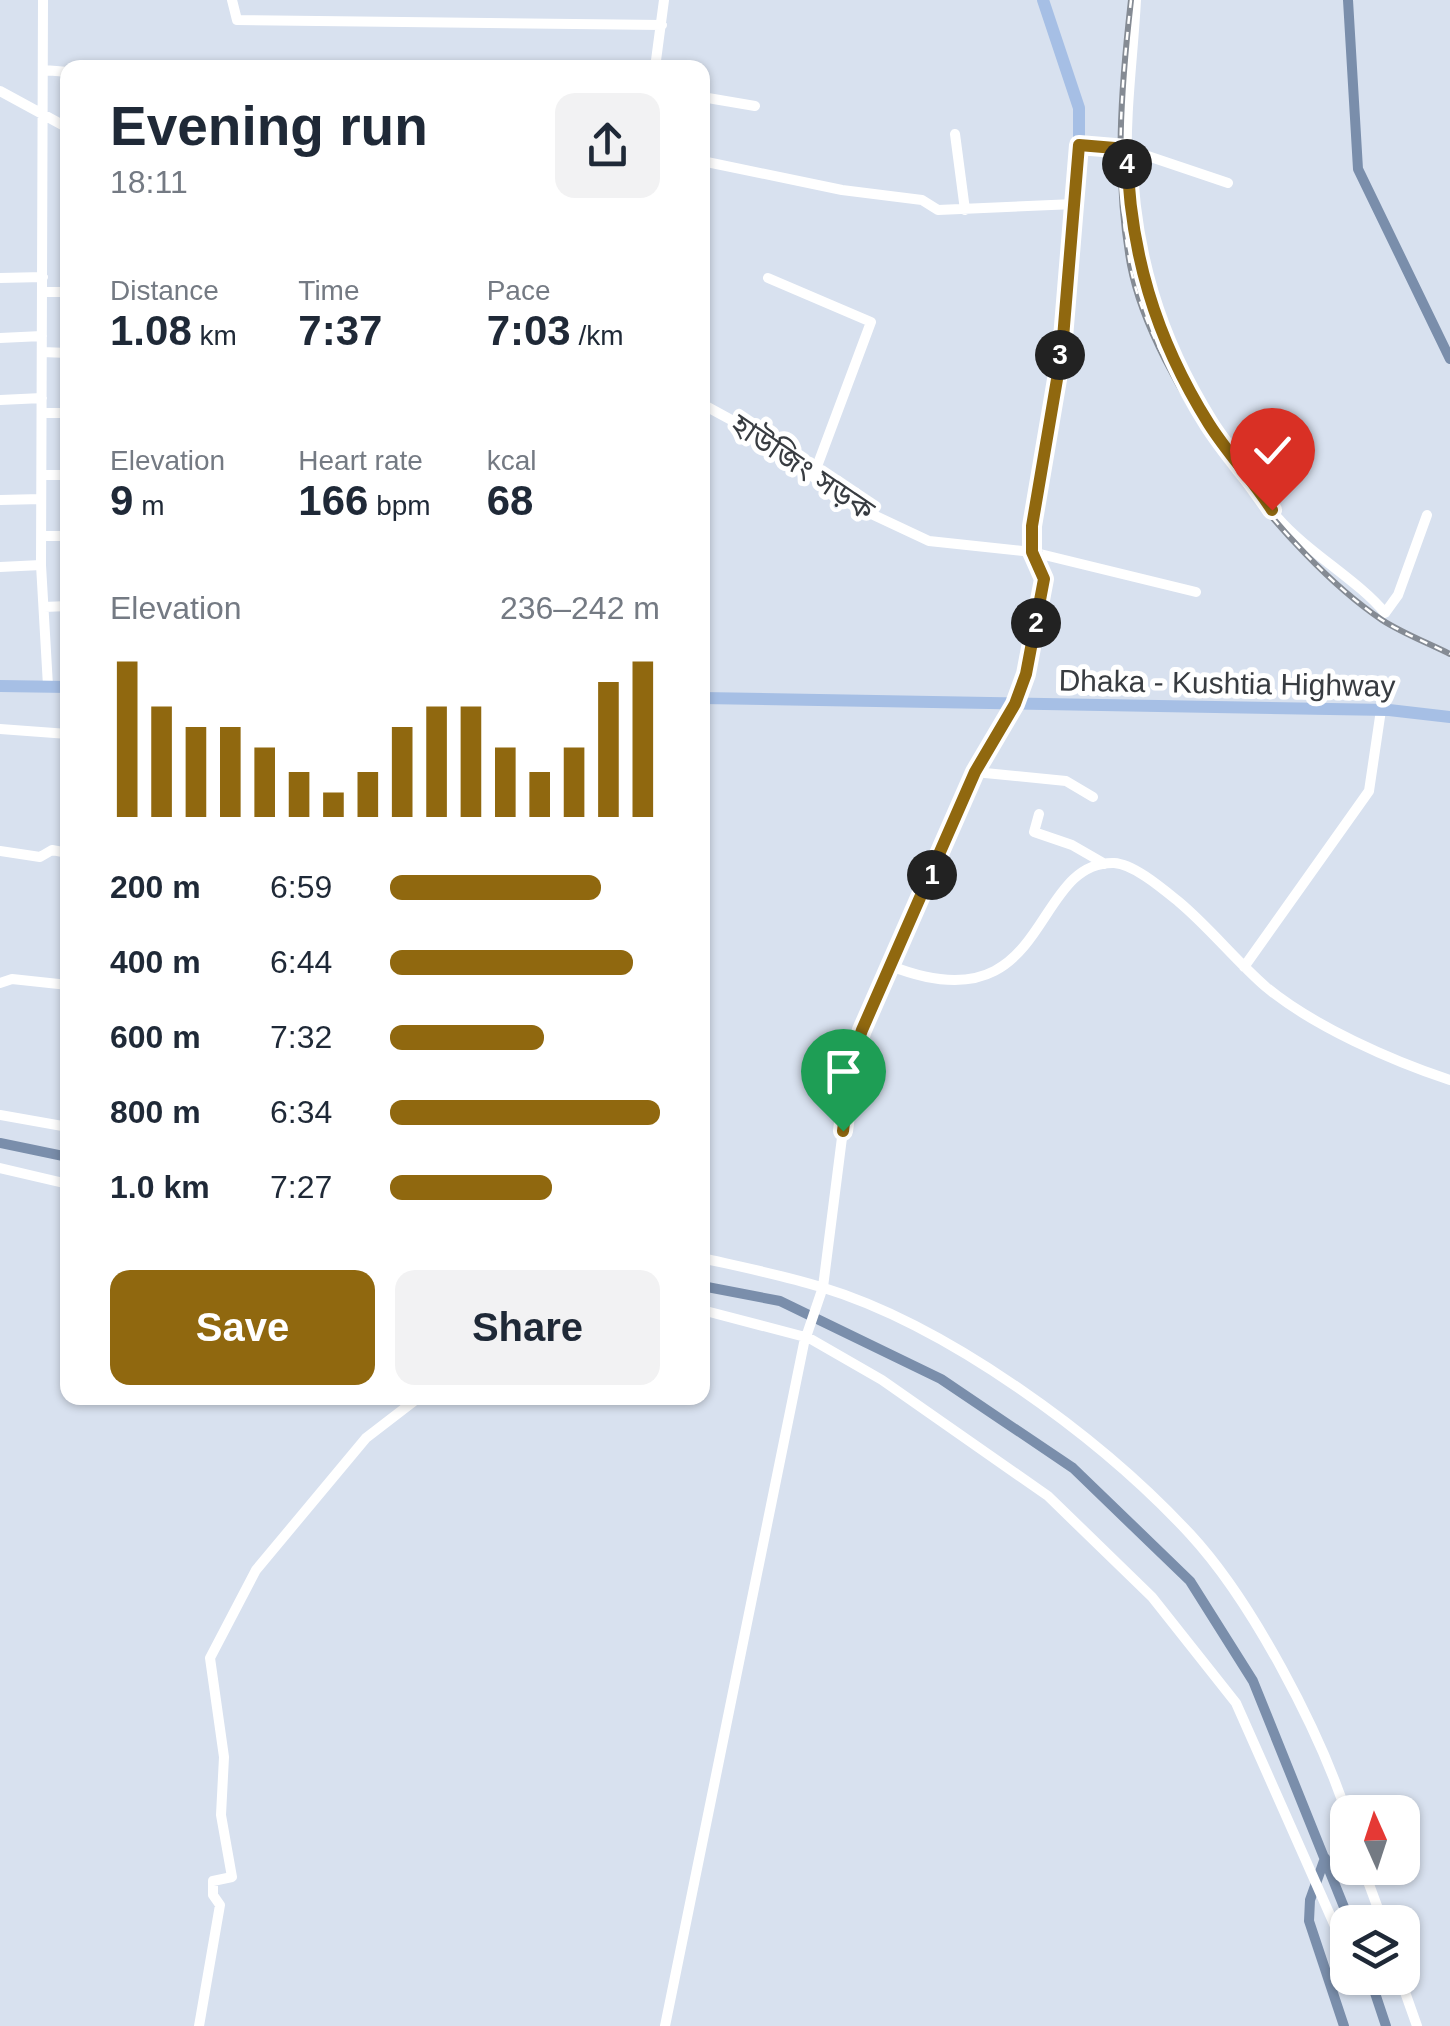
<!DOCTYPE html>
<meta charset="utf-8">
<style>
:root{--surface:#fff;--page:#f2f2f3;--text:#1f2937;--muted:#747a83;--accent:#90680f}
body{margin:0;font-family:Helvetica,"Noto Sans Bengali",sans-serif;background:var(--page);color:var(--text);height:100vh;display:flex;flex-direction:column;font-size:38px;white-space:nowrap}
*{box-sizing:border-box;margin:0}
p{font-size:32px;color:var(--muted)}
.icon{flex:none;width:55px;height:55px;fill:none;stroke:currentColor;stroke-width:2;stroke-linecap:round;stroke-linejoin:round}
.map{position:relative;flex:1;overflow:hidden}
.side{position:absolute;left:60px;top:60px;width:650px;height:1345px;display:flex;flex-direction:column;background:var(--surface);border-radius:20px;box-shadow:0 2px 8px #0004}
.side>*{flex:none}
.needle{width:65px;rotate:357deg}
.buttons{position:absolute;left:1330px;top:1795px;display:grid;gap:20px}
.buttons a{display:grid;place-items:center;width:90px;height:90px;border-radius:20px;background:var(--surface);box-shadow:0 2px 8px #0004;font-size:50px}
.pin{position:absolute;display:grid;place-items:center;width:85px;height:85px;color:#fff;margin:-102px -42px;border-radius:50% 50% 50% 0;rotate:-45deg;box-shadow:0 0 10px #0007}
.pin .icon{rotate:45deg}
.km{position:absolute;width:50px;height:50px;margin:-25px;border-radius:50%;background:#222;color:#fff;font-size:28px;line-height:50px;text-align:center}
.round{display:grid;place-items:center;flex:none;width:105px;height:105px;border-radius:20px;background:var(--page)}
.summary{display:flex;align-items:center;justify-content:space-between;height:170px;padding:0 50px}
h1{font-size:55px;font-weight:600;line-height:75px}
.figures{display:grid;grid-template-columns:repeat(3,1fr);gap:15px;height:170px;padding:10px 50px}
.figures div{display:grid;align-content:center}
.figures b{font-size:42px;font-weight:600}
.figures small{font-size:28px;font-weight:400}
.figures p{font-size:28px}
.chart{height:280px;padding:20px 50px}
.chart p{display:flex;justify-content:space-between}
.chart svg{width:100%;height:180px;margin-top:10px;stroke:var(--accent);stroke-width:6}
.cta{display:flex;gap:20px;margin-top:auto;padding:20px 50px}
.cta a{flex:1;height:115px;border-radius:20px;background:var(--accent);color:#fff;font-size:40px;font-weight:600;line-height:115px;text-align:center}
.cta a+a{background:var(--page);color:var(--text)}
ul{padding:0 50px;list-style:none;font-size:32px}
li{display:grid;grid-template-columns:160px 120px 1fr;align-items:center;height:75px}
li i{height:25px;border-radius:12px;background:var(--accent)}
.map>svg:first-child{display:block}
</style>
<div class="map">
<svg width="1450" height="2026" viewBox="0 0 1450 2026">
<rect width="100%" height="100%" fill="#d8e1ef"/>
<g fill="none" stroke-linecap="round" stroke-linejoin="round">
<path stroke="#7a8eab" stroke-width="10" d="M1348,0L1358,169L1450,359
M0,1143L68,1157
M702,1286L780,1301L941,1379L1073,1468L1190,1581L1253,1681L1350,1922
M1325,1858L1310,1900L1309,1921L1344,2026
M1370,1978L1386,2026"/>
<path stroke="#fff" stroke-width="10" d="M43,0L41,565L48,686
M232,0L237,20L662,25
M1136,0C1133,56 1125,112 1127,167C1131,300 1192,419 1277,517C1308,553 1358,580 1385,613L1398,595L1427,515
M655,68L664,0
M44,70L68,72
M0,91L68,128
M702,97L755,106
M955,134L965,210
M1079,145L1127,149L1228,183
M702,161L842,190L922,200L938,210L1075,204
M0,278L43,277
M768,278L871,322L813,477
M43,292H68
M0,338L42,336
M42,352L68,353
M0,400L42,398
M702,404L792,453L833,496L929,541L1032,552L1196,592
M42,413H68
M42,475H68
M0,500L41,499
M41,536H68
M0,567L41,565
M44,607L68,606
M0,729L68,734
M975,772L1066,781L1093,797
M1039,814L1034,832L1072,845L1105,864
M0,851L40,857L52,850L68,853
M891,966C1052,1029 1029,861 1114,863C1134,864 1163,889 1179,902C1210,928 1235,960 1266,987C1313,1026 1392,1061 1450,1080
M1244,967L1369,791L1381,710
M0,983L12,979L68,985
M0,1115L68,1127
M0,1168L68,1184
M702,1258C742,1267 782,1275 821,1287C947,1325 1100,1437 1190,1534C1252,1601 1320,1731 1348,1818
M702,1310L809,1338L882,1380L1048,1496L1152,1597L1236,1703L1338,1933L1348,1935
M1363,1868L1383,1922
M1400,1978L1417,2026
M199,2026L220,1905L213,1895V1881L232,1877L221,1815L224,1757L210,1658L256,1570L366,1438L418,1398
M665,2026L804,1343L823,1287L852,1059L975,772L1015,703"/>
<path stroke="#a6bfe5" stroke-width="12" d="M0,686L68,687
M702,698L1389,710L1450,717
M1015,703C1025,678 1047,605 1044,579C1042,562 1032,549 1031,526L1061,350L1079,148V108L1043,0"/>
<g stroke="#858b94" stroke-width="6">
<path id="rail" d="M1131,0C1121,88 1114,177 1130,265C1152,380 1285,555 1382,620C1402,633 1428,643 1450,654"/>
</g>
<use href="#rail" stroke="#fff" stroke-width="2.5" stroke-dasharray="8" stroke-linecap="butt"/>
</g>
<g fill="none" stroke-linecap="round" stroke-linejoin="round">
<g stroke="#fff" stroke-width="20">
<path id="route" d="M843,1131L852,1059L862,1030L975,772L1015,704L1026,674L1044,579L1032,552V526L1062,350L1079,145L1127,149C1129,250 1155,338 1209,424C1228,454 1253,480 1272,510"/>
</g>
<use href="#route" stroke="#90680f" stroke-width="12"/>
</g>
<g text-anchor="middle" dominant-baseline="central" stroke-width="10" stroke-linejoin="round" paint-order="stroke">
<g font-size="30" fill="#383c41" stroke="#fff">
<text transform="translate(803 467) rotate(34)">হাউজিং সড়ক</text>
<text transform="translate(1227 683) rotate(1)">Dhaka - Kushtia Highway</text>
</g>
</g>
</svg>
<div class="buttons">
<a><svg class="needle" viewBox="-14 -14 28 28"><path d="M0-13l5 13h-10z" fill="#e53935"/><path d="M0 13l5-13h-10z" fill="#747a83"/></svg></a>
<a><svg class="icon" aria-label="layers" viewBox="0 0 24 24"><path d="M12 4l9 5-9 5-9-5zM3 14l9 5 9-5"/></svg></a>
</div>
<div class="pin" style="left:843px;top:1131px;background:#1e9e55"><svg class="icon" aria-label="arrive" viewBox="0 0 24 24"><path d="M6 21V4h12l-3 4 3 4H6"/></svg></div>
<div class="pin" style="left:1272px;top:510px;background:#d93025"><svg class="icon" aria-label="check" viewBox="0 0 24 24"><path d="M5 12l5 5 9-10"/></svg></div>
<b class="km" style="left:932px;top:875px">1</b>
<b class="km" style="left:1036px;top:623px">2</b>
<b class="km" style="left:1060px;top:355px">3</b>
<b class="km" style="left:1127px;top:164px">4</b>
<section class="side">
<div class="summary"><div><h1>Evening run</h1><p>18:11</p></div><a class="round"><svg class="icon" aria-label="share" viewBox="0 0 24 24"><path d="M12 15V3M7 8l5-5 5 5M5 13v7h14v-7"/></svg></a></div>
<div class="figures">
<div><p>Distance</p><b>1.08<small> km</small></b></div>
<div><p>Time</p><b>7:37</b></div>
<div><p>Pace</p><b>7:03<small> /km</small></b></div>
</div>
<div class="figures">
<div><p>Elevation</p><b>9<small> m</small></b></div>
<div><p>Heart rate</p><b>166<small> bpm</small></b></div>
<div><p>kcal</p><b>68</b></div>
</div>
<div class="chart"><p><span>Elevation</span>236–242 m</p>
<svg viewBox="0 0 160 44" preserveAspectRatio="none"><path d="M5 44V6M15 44V17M25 44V22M35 44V22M45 44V27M55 44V33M65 44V38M75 44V33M85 44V22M95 44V17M105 44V17M115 44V27M125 44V33M135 44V27M145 44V11M155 44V6"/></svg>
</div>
<ul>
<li><b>200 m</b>6:59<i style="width:78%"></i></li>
<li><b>400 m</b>6:44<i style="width:90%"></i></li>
<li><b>600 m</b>7:32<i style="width:57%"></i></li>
<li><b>800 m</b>6:34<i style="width:100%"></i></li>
<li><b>1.0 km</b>7:27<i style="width:60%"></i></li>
</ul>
<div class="cta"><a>Save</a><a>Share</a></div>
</section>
</div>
